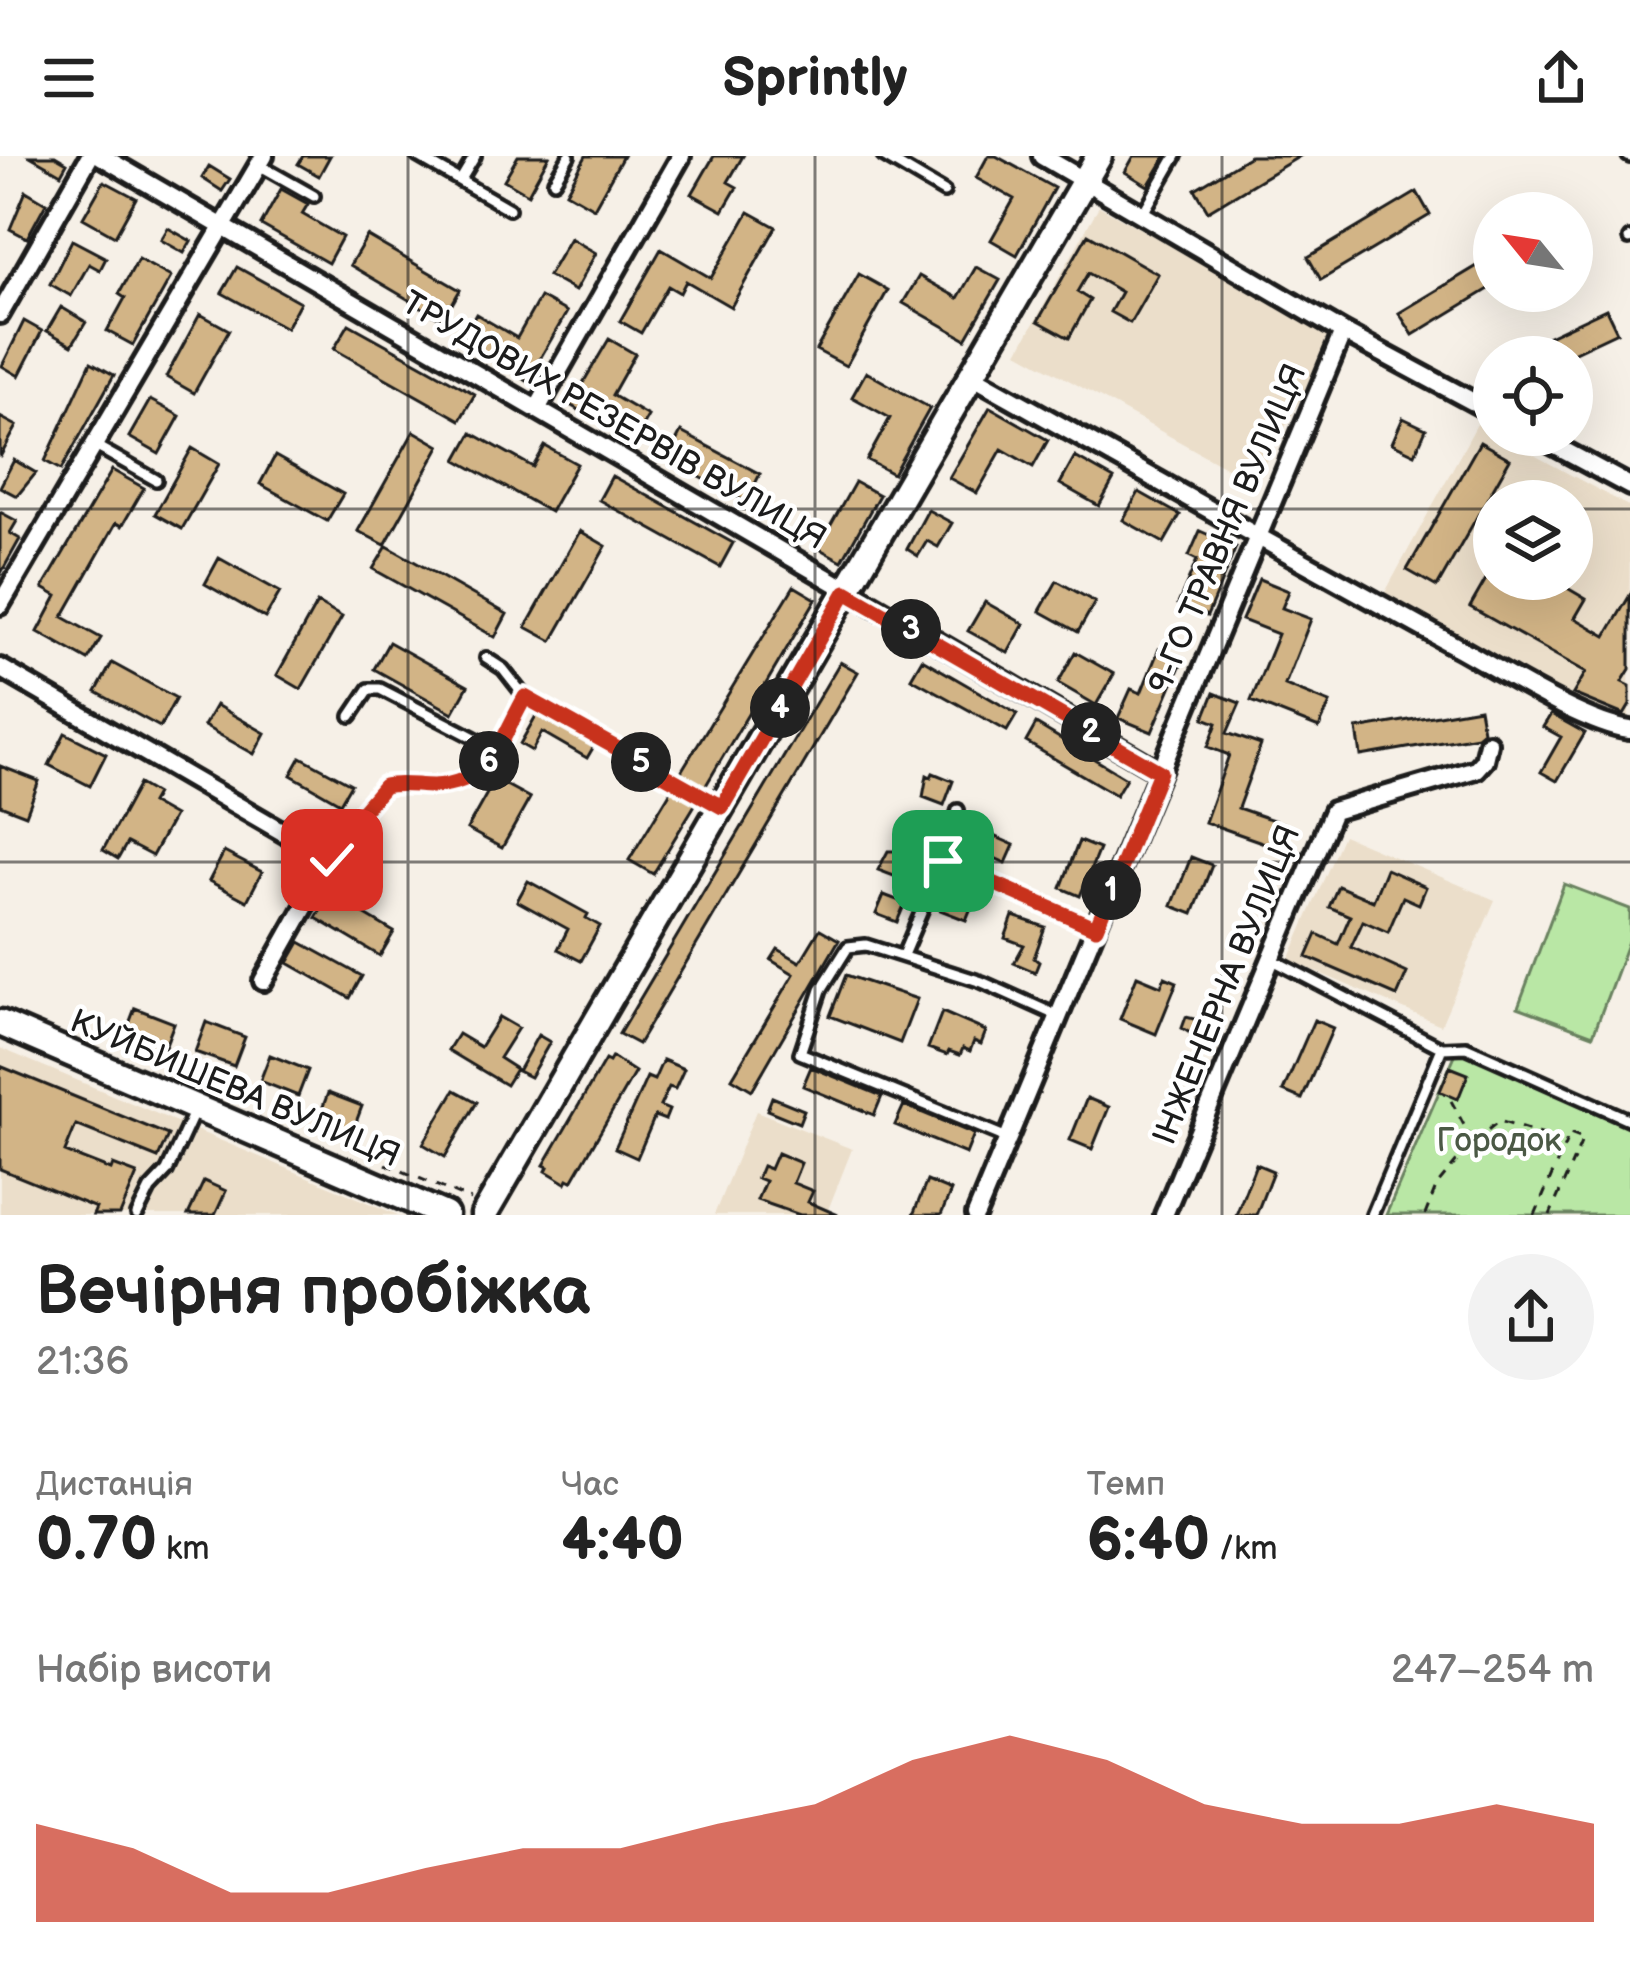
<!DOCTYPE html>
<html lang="uk">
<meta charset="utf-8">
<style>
:root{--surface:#fff;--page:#f2f2f2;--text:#222;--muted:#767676;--accent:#c8321e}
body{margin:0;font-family:"Balsamiq Sans",sans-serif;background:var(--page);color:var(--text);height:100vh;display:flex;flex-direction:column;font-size:45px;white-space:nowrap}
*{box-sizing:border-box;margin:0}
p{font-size:39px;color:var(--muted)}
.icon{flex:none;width:66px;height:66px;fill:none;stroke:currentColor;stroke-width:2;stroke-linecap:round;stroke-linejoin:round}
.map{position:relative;height:1059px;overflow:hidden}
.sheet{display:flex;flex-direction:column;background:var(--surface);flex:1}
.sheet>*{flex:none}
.needle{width:78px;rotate:300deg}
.controls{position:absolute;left:1473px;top:36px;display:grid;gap:24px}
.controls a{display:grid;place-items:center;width:120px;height:120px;border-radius:50%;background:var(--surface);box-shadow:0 12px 48px #0002;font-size:60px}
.pin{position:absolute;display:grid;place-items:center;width:102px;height:102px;color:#fff;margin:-51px;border-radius:24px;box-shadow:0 6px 18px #0006}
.km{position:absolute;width:60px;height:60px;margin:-30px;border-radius:50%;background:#222;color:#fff;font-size:33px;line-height:60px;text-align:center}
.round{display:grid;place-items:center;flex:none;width:126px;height:126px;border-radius:63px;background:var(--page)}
.summary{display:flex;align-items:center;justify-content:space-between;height:204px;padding:0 36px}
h1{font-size:66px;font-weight:800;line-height:90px}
.metrics{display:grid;grid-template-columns:repeat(3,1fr);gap:18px;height:204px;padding:12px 36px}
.metrics div{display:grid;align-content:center}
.metrics b{font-size:60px;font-weight:800}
.metrics small{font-size:33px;font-weight:400}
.metrics p{font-size:33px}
.chart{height:336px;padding:24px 36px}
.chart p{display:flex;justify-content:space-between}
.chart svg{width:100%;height:216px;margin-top:12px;fill:var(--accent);opacity:.7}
header{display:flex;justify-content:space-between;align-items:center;height:156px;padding:0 36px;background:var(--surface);font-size:54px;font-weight:800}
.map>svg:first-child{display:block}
</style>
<header><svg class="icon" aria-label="menu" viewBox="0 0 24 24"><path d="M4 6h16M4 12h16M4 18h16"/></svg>Sprintly<svg class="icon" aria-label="share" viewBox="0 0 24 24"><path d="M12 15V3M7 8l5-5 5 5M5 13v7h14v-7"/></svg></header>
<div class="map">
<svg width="1630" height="1059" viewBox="0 0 1630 1059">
<rect width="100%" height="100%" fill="#f6f0e7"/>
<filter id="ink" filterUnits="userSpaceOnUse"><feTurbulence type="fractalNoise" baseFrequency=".00833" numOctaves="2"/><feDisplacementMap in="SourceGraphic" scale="24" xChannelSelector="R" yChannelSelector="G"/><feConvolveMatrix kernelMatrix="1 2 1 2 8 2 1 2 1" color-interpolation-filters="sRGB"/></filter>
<g filter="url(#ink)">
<path fill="#ebdeca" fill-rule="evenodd" d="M1099,50L1335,181L1254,327L1018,196Z
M1477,268L1630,351L1629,577L1382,442ZM1494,345H1572V423H1494Z
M1343,679L1495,744L1441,869L1289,804Z
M0,892L398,1059H0Z
M756,955L852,993L826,1059H714Z"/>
<path fill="#b9e7a5" stroke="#6a8260" stroke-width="3" d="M1564,728L1630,753V780L1593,879L1518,851Z
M1458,892L1630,956V1059H1386Z"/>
<path fill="#d2b486" stroke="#1c1c1c" stroke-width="3" d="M30,0H55L67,7L61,18Z
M303,0H330L319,20L298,8Z
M518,0H549L528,38L504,24Z
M586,0H623L594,52L566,36Z
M714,0H743L728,26L737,31L723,55L692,38Z
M988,0H996L1054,32L1017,99L991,84L1014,43L976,22Z
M1134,0H1166L1148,30L1125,16Z
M1250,0H1300L1208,55L1195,33Z
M209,10L230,23L222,35L202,22Z
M104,25L136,42L115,80L83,62Z
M281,33L308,48L302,58L342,81L328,107L261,69Z
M26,35L46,47L27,82L10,73Z
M1417,36L1430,59L1321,124L1308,101Z
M749,56L776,71L731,151L686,125L680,137L668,130L641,177L620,165L661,93L711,122Z
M168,72L191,85L184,97L161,84Z
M1088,78L1158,118L1130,167L1110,156L1121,136L1088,117L1077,136L1090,144L1069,182L1038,165Z
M367,80L460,134L443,164L350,109Z
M570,82L596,97L575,135L548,120Z
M72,84L106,102L100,114L89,108L71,140L50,128Z
M1494,100V130L1413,179L1399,157Z
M138,103L171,121L133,189L107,175L125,142L119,138Z
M237,111L300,146L286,172L222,137Z
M976,111L1000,124L966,183L903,147L919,120L958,142Z
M859,118L888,134L846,210L816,194Z
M540,141L567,156L527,225L460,186L476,158L517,182Z
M61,151L86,166L72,189L47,175Z
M1606,153L1617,176L1564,201H1504Z
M200,158L229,174L194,237L166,221Z
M24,165L42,175L19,220L2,210Z
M349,168L475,238L460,264L334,193Z
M609,183L635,198L612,239L648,260L633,286L570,249Z
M91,206L114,219L61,314L45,305Z
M866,216L930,252L893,318L867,304L890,262L852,241Z
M150,244L180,260L159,298L129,281Z
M990,251L1048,284L1033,311L1002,293L977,337L949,322Z
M0,261L17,270L0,301Z
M1403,262L1426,273L1415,298L1392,287Z
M414,275L440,290L385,389L358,375Z
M681,276L760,318L746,346L667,303Z
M472,277L533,311L545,290L577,308L550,356L457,304Z
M1480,286L1510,303L1437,431L1407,414Z
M192,292L219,308L182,373L155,358Z
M275,300L343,338L327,365L260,328Z
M1075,301L1114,323L1099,350L1060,328Z
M14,304L36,317L17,340L0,331Z
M112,314L144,332L122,370L116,367L63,461L101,482L88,504L38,476L57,440L43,432Z
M612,320L733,387L720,411L599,344Z
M855,326L879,339L842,405L818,392Z
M1139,336L1180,359L1164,387L1123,364Z
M928,354L952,367L938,391L927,385L918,400L907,393Z
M0,356L17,365L10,377L20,383L0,419Z
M580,375L606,390L552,485L526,471Z
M1200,375L1236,391L1207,460L1178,448L1197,404L1189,400Z
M387,390L507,458L495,481L373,413Z
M219,402L280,436L265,462L205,428Z
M1259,423L1289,435L1282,452L1311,463L1285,529L1330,547L1319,572L1251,545L1278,478L1242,464Z
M1486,423H1506L1536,441L1547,423H1552L1586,443L1575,462L1606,480L1630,439V513L1622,526L1630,530V549L1624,559L1573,538L1586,516L1470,451Z
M1057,425L1095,446L1078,476L1040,455Z
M794,430L816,443L705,631L681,618L682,614Z
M985,446L1024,468L1008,497L968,475Z
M317,447L342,461L301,533L277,519Z
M389,486L468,530L453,557L374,513Z
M1159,493L1183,503L1152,576L1118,562L1131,533L1141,537Z
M1075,496L1114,518L1096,549L1058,527Z
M922,503L1017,558L1007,575L911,522Z
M840,506L858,516L638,888L619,878Z
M112,507L176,542L160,571L96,536Z
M1214,537L1240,547L1227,577L1261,589L1238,652L1285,668L1276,691L1205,666L1229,599L1208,591L1217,567L1204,562Z
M216,549L265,577L254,598L204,570Z
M1479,552L1483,575L1477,580L1361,600L1357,573Z
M537,558L594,590L587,602L542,576L532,595L520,588Z
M1551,558L1585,577L1557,625L1541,616L1561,581L1543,571Z
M1036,568L1126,622L1116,639L1026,586Z
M65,577L106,598L90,630L49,609Z
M301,601L351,628L340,647L291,619Z
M0,610L39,625L26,659L0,649Z
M933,617L953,625L944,649L923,641L927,619L931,621Z
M495,623L530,642L502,692L467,673Z
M139,628L156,638L151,647L174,660L152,700L127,687L118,703L103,694Z
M672,633L696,647L653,718L629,704Z
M914,662L933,669L925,688L937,693L929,715L913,709L907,725L878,714L888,695H901Z
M971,670L1014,689L1006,707L963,688Z
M1079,685L1099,693L1080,740L1061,732Z
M224,696L262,716L247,745L209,725Z
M1191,701L1212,709L1193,758L1172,750Z
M1386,713L1426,731L1419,748L1403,741L1388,776L1363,765L1351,791L1407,817L1397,840L1307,801L1317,778L1338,788L1350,760L1329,751L1338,730L1373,745Z
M528,725L588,758L586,762L600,770L581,805L558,793L568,773L517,745Z
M951,727L977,737L966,764L940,754Z
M330,738L394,776L380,800L316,762Z
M884,739L905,747L897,766L876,758Z
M1013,760L1045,771L1034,802L1039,806L1035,816L1014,807L1024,789L1005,782Z
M820,773L839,784L752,934L732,922L794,818L771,804L778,793L800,806Z
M300,786L362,820L350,842L288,807Z
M846,819L917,843L900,887L830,860Z
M1137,820L1161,830L1165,821L1177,826L1156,878L1120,863Z
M135,852L174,867L163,896L124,881Z
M942,856L986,875L981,888L974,885L970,895L963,892L960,899L949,895L947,899L928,892Z
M499,861L518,872L499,902L516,913L506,929L448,894L458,878L480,891Z
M1186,861L1214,868L1206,887L1182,872Z
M1314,864L1333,872L1302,943L1283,935Z
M206,866L245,881L234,910L195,896Z
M538,879L550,886L530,921L518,915Z
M270,899L308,914L298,940L260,925Z
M612,901L635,916L572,1025L568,1023L566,1027L546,1015L548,1011L544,1009L605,904L609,906Z
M663,904L684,913L675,933L669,931L660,950L669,954L665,964L655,960L637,1002L615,992L647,921L654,924Z
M0,910L168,979L158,1002L76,969L65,996L111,1014L113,1009L137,1018L120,1059H93L96,1052L0,1013Z
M811,911L882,940L874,959L803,930Z
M1450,911L1468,918L1458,943L1440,935Z
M455,934L477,946L445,1001L423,988Z
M328,937L362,950L352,977L318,964Z
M772,941L804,954L799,967L767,954Z
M1087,942L1109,951L1092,993L1070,984Z
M904,949L974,978L966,998L895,969Z
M777,997L801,1007L793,1027L813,1035L808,1046L838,1059H800L757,1044L765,1025L757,1022L762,1010L770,1013Z
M1256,1008L1273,1015L1256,1059H1236Z
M204,1025L226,1035L215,1059H188Z
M927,1025L951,1035L941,1059H913Z"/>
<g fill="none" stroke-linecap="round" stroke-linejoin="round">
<g stroke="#1c1c1c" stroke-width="18">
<path id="service" d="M417,0L509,53
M883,0L944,36
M1628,0L1630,1
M259,9L314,40
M460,25L475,0
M554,25L569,0
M1142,59L1176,0
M1629,83L1630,82
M94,289L156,324
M486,502L503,513L525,541L717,648
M351,560L369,533H380L496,593
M331,704L355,664L384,630C400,626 416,630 433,630C492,627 499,586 525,541
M943,705L1096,772
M903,799L943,705L958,654
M1269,802L1442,892L1466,891L1630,964
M1007,982L800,897L821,834L848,791L866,789L982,826L1058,860
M137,1059L150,1033L167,1015L196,952
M1372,1059L1442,892"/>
</g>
<g stroke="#1c1c1c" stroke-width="26">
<path id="minor" d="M101,0L1159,615
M1042,0L1343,176L1494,257
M0,158L90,0
M972,220C1131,310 1290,399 1450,487C1495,511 1583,568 1630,574
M537,253L681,0
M1535,279L1630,330
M0,449L264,0
M0,512L331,704L263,825
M976,1059L1343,176
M1164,1059L1333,655L1476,613L1484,604L1488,587"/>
</g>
<g stroke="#1c1c1c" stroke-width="33">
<path id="secondary" d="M0,867L445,1059
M484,1059L1099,0"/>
</g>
<path stroke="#1c1c1c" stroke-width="3" stroke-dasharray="9 9" stroke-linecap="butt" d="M1474,985L1499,965L1544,979
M386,1008L471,1044
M1425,1059L1437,1029L1473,986L1448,939
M1535,1059L1570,977L1583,982L1550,1059"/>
<use href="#service" stroke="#fff" stroke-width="9"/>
<use href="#minor" stroke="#fff" stroke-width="16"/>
<use href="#secondary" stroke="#fff" stroke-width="24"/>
</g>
</g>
<g fill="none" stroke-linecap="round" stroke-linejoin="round" filter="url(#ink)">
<g stroke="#fff" stroke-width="24">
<path id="route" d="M332,704L355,664L384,630C400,626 416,630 433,630C492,627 499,587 525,541L722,651L846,436L1160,616L1096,772L943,705"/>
</g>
<use href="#route" stroke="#c8321e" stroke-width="15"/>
</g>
<path fill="none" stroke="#1c1c1c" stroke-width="3" stroke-opacity="0.55" d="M408,0V1059M815,0V1059M1222,0V1059M0,353H1494M1572,353H1630M0,706H1630"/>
<g text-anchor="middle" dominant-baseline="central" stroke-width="9" stroke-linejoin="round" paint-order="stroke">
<g font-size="33" fill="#1c1c1c" stroke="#fff">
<text transform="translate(614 265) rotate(30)">ТРУДОВИХ РЕЗЕРВІВ ВУЛИЦЯ</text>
<text transform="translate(1228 373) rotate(-67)">9-ГО ТРАВНЯ ВУЛИЦЯ</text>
<text transform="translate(1227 829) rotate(-68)">ІНЖЕНЕРНА ВУЛИЦЯ</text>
<text transform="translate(235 933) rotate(23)">КУЙБИШЕВА ВУЛИЦЯ</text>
</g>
<g font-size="33" fill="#4b5945" stroke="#fff">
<text x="1499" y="985">Городок</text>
</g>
</g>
</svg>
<div class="controls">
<a><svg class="needle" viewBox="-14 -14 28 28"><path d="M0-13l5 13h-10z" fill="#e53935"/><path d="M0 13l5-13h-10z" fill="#767676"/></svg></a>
<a><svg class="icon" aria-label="locate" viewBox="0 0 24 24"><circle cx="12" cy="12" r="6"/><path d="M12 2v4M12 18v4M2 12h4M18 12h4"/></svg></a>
<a><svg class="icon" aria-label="layers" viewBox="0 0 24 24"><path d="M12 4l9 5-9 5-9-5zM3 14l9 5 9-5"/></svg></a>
</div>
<div class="pin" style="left:943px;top:705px;background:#1e9e55"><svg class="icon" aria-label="arrive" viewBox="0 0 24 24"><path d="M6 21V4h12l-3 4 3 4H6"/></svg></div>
<div class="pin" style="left:332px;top:704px;background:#d93025"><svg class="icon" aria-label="check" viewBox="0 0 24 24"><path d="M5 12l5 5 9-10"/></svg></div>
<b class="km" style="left:1111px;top:734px">1</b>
<b class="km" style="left:1091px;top:576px">2</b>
<b class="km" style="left:911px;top:473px">3</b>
<b class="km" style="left:780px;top:552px">4</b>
<b class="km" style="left:641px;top:606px">5</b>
<b class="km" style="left:489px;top:605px">6</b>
</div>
<section class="sheet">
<div class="summary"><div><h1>Вечірня пробіжка</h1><p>21:36</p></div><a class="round"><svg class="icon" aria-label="share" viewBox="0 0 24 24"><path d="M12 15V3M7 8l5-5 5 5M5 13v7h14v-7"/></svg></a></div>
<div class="metrics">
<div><p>Дистанція</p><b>0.70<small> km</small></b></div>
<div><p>Час</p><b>4:40</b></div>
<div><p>Темп</p><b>6:40<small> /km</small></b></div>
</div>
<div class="chart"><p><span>Набір висоти</span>247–254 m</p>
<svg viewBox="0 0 160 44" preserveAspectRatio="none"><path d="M0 44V24L10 29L20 38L30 38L40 33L50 29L60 29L70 24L80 20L90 11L100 6L110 11L120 20L130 24L140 24L150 20L160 24V44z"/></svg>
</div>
</section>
